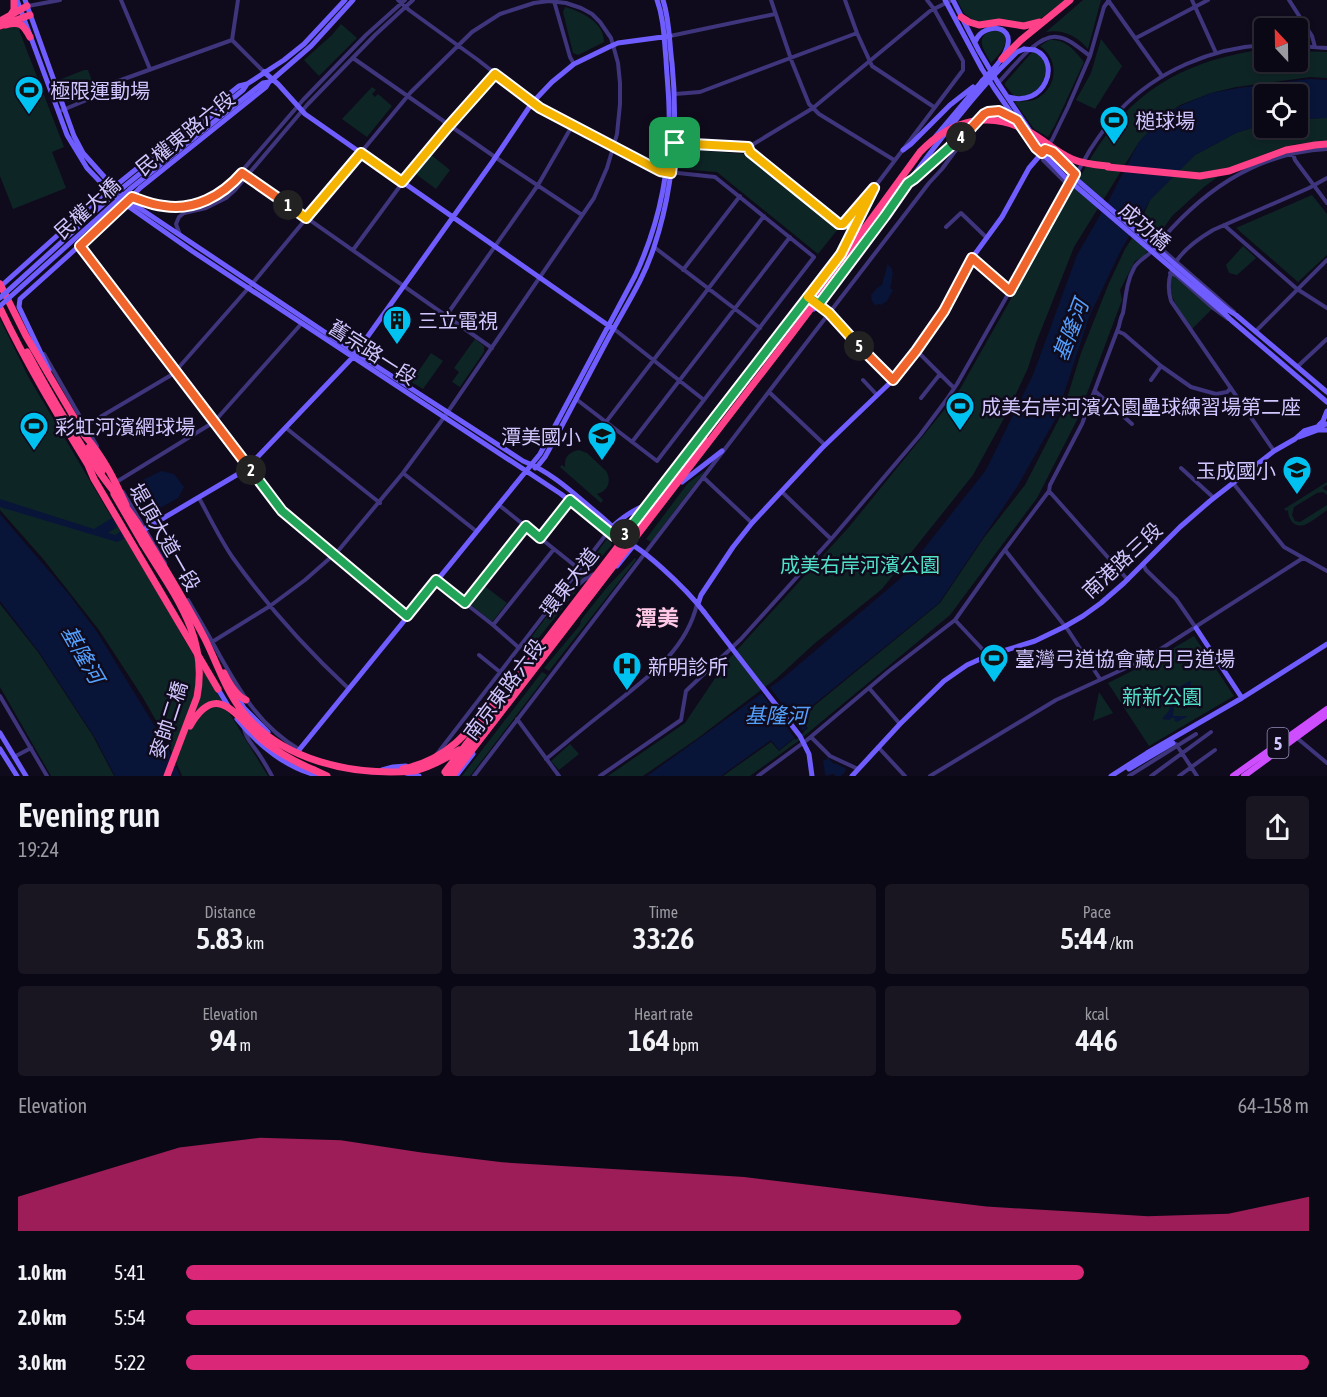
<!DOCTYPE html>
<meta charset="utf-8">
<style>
:root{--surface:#0b0815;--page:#191622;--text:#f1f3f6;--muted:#9a9aa0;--line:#2b2934;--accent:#db2777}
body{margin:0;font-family:"Asap Condensed","Noto Sans TC",sans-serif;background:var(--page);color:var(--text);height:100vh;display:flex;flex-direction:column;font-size:22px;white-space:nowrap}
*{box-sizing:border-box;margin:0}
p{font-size:20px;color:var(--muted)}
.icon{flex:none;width:33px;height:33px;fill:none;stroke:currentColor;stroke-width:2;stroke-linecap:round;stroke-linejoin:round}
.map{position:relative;height:776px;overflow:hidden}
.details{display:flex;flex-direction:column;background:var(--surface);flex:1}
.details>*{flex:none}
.needle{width:39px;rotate:338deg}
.fabs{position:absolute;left:1254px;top:18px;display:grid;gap:12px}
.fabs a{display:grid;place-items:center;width:54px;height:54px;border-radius:6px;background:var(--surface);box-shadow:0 3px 9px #0003,0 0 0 2px var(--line);font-size:30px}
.pin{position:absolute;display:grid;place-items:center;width:51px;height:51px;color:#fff;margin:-26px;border-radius:12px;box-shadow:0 3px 9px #0006}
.km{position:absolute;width:30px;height:30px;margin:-15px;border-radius:50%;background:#222;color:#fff;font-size:16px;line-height:30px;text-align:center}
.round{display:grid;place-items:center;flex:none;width:63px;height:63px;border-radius:6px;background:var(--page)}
.summary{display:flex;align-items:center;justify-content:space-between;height:102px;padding:0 18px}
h1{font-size:33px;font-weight:600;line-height:45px}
.figures{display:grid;grid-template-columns:repeat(3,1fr);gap:9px;height:102px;padding:6px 18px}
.figures div{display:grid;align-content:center;border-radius:6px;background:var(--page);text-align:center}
.figures b{font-size:30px;font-weight:600}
.figures small{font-size:16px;font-weight:400}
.figures p{font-size:16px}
.chart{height:168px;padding:12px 18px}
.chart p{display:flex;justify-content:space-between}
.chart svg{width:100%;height:108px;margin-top:6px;fill:var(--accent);opacity:.7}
ul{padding:0 18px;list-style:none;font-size:20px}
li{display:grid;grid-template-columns:96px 72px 1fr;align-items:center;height:45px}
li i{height:15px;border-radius:8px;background:var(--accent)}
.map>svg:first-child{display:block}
</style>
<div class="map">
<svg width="1327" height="776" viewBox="0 0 1327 776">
<rect width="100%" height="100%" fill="#0f0b1c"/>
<path fill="#0e2526" d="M957,0H1065L1043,17L1029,23L975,22L964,13Z
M1083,0H1101L1088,49C1077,36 1063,29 1046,32Z
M565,7C582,12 604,22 604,42L578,55L573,53L563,12Z
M341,24L357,38L319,76L304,60L332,35Z
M16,25L22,29L19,30L64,147L52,152L66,188L13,209L0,176V30Z
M999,30L1005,34C1008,47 999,54 991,63C985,52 976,41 987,32Z
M1101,39L1122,66L1095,109L1076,100L1091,73Z
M1049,40C1066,39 1074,50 1084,62L1055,125L1048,137L1034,129L1014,101C1022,102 1031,102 1038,98C1058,86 1059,59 1040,46Z
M1033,51C1036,53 1039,55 1041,57C1052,69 1042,90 1029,95C1025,97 1019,96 1014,96L1005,85V83Z
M1252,51H1264V62H1298V51L1327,52V78L1311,77L1236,87L1211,93L1180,105L1160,119L1139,142L1074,247L1036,343L1028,368L1008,411L973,475L882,589L815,643L777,678L698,738L643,776H608L685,723L726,662L849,527L949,404L960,389L1092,156C1131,93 1179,64 1252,51Z
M84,70H88L95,89C87,95 78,103 68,102L59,80Z
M372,87L376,90L372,94L375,97L378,94L392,106L367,137L342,119Z
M1327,118V141L1296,144L1278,149L1249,160L1220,175L1204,187L1172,216L1144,256L1135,261L1120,290L1122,300L1077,420L1037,498L950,615L797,742L750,776H723L771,742L779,751L808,728L803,723L809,710L940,603L983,539L1025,485L1063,411L1081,353L1109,283L1125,249L1136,232L1150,200L1195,155L1236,133L1264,124V128H1298V119Z
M685,149L745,154L838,229L818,254L717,172L679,169L680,163Z
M430,154L450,170L436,189L416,174Z
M1312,195L1327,214V255L1298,282L1236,228Z
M1243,246L1256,258L1237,275L1229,273L1226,265Z
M1173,274L1212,309L1192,329C1182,314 1163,292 1173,274Z
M0,319L29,378L51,415L112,518L144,566L185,641L268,776H182L166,738L142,696L99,630L44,560L0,510Z
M475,339L484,346V352L460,387L452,382L459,372L454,368Z
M431,353L443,361L423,389L411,382Z
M579,450L587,453L606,471C612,481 608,491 597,494L603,500L601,503L560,467L562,465L565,467C564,457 569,452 579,450Z
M705,471L651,542L646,539L688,483Z
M1327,482V485L1322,488L1327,491V495L1323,492L1317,493L1294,507L1292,515L1295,521L1300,522L1327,505V510C1320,515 1312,522 1304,525C1294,528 1288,519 1288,510L1286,511L1284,509Z
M607,539L612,544L611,546L582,579L570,588Z
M635,558L636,560L549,671L544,668L580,625L581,620L608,586Z
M483,585L507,603L492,622L469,603Z
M578,589L528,651L523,648L554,607Z
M0,604L38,652L93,736L114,776H51L0,687Z
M1194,636L1234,696L1149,746L1108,683L1150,662Z
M542,672L547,675L470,776H462Z
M1099,692L1113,713L1093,721Z
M570,744L579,754L559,770L551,761Z"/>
<path fill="#081538" d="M1309,79L1327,80V118L1298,119V94H1264V124L1236,133L1195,155L1150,200L1120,252L1089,317L1056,418L1017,487L939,603L808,709L801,723L807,728L779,750L771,740L721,776H647L783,678L901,578L986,470L1033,375L1077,255L1110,198L1139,142L1160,119L1180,106L1211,93L1239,88Z
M887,264C896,269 892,280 890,288L893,290L887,301L881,305L879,304L875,305L872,301L871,295L877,288L882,285C883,278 887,272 887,264Z
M161,471L174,474L184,487L178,498L160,508L143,480Z
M0,499L94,529L112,518L117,527L108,533L115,535L121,531L124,539L117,542L0,507Z
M0,514L67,592L97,632L167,746L180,776H115L94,736L39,652L0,601Z
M1190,681L1191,682L1190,687L1175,701L1173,716H1188L1177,722L1174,720L1175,718H1171L1170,720L1162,719C1166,714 1171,711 1170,704C1165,701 1159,703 1154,700L1142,702L1157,690L1164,691L1168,689L1172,690Z
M828,758L834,764H837L845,768L846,771L841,776H835V774H831L827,776L825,774L823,761Z"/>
<path fill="#0f0b1c" d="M768,685L804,732L796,740L760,691Z"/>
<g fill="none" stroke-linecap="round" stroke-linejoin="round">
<path stroke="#3e357c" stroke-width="4" d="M121,0L150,69
M398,0L409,10L478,60L537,106L660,171L715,177L814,257L657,461L576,399
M771,0L792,62L809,104L819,114L894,160
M845,0L857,33L872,66L934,107
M1108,0L1162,76
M1192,0L1216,53
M1289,0L1312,36L1315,47
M554,1L570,57L574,64
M28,6L60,0
M670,36L775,14
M1136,38L1208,0
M232,40L264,72
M232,40L238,0
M1298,46L1327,48
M353,58L495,157L582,215
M998,83C1011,70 1037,34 1057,37C1069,38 1080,49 1090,56
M675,94L700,92L857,33
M58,112L89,99L110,84L232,40
M672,143L744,148L752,145L813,108L930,11L952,0
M1048,145L1052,140L1068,107L1090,56L1104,7L1109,0
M748,147L750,152L839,224H843L845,223L874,188L963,70V61L934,9L927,0
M1046,149L1053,152L1075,174
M1042,153L1043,160L1069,186
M1293,154L1295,160L1327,203
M247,176L492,348
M130,196L150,204L162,206L180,207L201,203L210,199L229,186L303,100L366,35L405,0
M1224,225L1297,289L1327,308
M946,227L961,213L987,238
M180,235L176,224L179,217L184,213L206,208L226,198L235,190L307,105L375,35L413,0
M1157,245L1234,312
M79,246L281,511L407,616
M654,247L760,328
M353,250L406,178L495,74
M972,258L1010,291
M683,270L740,196
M1170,273L1176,275L1213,308L1228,319
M808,297L829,313L858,345L893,380
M446,316L538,185L572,126
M614,329L704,400
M1117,331L1124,334L1161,366L1191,387L1216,394L1227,392L1231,388
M1256,331L1327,260
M917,351L954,388
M44,354L97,446
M1297,367L1327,339
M863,380L877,395
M1151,380L1161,366
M1095,391L1132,424
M769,392L825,445
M921,398L940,374
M606,422L764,216
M85,426L173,374L252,284L411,92L472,32L500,14L534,3L549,1L566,3L581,8L592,14L600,22L611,38L618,63L620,83V104L617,134L607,168L594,198L445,416L403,473L338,551L305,580L270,606L212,642
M286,428L380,503
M632,442L790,237
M1274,451L1171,301C1161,267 1186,246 1213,230L1309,188L1327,178
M1181,468L1214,498
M403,473L476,531
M703,477L752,523
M118,481L214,422L302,323
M1233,483L1284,547L1327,571
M1049,491L1128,580
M123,492L165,563
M782,492L831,539
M199,498C210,518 220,539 233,558C266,604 306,649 348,688
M499,505L579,569
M540,538L570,500
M1005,550L1068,630L1100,679
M1143,564L1146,570L1176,599L1196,628
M437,581L493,625L518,647
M188,600C199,619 210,637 220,656C242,695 261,727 300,750
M465,604L526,526
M550,608L554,606L585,579L594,574
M955,620L985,652L987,656
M493,625L554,549
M479,655L500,672
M869,688L900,724
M0,696L47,776
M517,719L559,776
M244,728C245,737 251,743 256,750C262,758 267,767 272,776
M811,737L830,756L858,769
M1297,738L1327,763
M1176,744L1197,776
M878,747L905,776
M437,754L608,532
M14,757L31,748
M546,759C567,742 587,725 608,709C644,680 686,652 697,604
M474,776L929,183L942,169L967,135
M600,776L681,720L686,691L689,688L741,639L833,537L920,435L947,399L957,384L1090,150C1099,136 1109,122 1120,110C1157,71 1212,48 1264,45
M758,776L807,740L889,671L955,620L1001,555L1049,491L1050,485L1082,424L1119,326C1120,321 1121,317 1123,313C1126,297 1126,283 1134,268C1138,260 1147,257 1153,250C1198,194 1253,153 1327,149
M930,776L1056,700L1128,667L1156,652L1303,558
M1129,776L1196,734
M1151,776L1211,732
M1179,776L1215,750"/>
<path stroke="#705dff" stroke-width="5" d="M17,0L67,135L87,168L108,190L125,204L192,251L561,494L614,536C639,542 688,591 704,612
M25,0L74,136L83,153L108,181L129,201L356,353L523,461C549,471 570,490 591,508C602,517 614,526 622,538
M945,0L982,69L994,88L1036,149L1048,159
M953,0L979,51L998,83L1036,140L1051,155
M975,42C984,18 1030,25 996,66
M998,71L1017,52L1024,49
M264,72L278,84L305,114L612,328
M1008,97C1045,108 1062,62 1035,50
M221,108L243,90L247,84L284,60L304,44L345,0
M225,113L263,83L269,82L273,79L311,46L353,0
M935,137L982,81
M903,150L911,144L950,105L973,87
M909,182L973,127L984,114L988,112L999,111L1015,119
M841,253L872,194L874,188
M0,287L108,190L114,187L239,86L247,84
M814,309C873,236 922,157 984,86
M1228,310L1236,315L1327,392
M1225,314L1231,320L1327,402
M49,370L19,307L20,299L120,209L140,188L266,87L269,82
M1319,425L1323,421L1327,411
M1299,437L1318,430H1327
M535,468L537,467L545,457C567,417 588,376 609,337C625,307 644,279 654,247C674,187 678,125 672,63C669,42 670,21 663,0
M682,482L722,451
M613,526C622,518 635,509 646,505
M145,529L245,470L353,357L493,161L532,103L552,82L574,64L609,47L618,43L670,36
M617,566L634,545
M698,604L701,595L733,547L752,523L822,448L893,380L917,351L944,311L972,258L1002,217L1029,168L1042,153
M1196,628L1242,698
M218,689L230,709
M235,693L244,708L268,732
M237,719C257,744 288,770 321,776
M0,733L26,776
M0,749L17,776
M299,750L540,454L635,276C657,229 669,176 669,124C670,102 667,81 666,59C664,39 664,19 657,0
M1129,769L1173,743
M382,770L393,767L406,766
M406,773L419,776
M456,776L473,754
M852,776L900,724L944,681L967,665L987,656L1035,641L1064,627L1083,616L1101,603L1124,583L1180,527L1210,501L1274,451L1295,439L1304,431L1327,424
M1111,776L1147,753L1242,698L1327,644"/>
<path stroke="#cd4dff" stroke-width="6" d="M1233,776L1327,709
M1244,776L1327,715"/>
<path stroke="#ff418a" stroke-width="7" d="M10,16L14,10V0
M961,17L969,22L979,25L999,22L1024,26L1040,22
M0,21L27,6
M5,25C20,21 23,24 30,37
M0,26L30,15
M1002,59L1021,40L1070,0
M1108,167L1200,176L1229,171L1286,150L1315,145L1327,144
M0,284L26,336L85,436C103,456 115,481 126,505
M0,308C26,363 57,414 88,465L94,479L218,689
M89,447L102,471
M114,494L143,544
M224,673C229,683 236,696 246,700
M314,770L327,776
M447,776L705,440"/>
<path stroke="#705dff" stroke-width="5" d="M1024,49L1035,50
M982,81L996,66
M984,86L998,71
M1051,155L1069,173L1228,310
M1048,159L1065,177L1225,314
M0,298L110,198L221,108
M0,306L130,189L225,113
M704,612L800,736L809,754L812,776"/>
<path stroke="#ff418a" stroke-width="7" d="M27,352C49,393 73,435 100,473C114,493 131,511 143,532C164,567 186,602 205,639C217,663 225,689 242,711C282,761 352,776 414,771C430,767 445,759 459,750
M143,544C173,593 209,636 197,697L167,776
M190,726C217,679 237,717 261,739C277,752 295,762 314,770
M403,769C450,759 471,729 499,693
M445,772L787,326L861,233L920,152C952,119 992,109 1033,134C1046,142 1058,153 1072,159C1083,164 1096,165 1108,166
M452,776L791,335L876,222L894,195"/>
</g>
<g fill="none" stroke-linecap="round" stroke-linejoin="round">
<g stroke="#fff" stroke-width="12">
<path id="split-1" d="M288,205L306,218L361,153L402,182L447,128L495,74L540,108L660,171L671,173L675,143"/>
</g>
<g stroke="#fff" stroke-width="12">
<path id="split-2" d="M251,470L80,246L132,197C143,201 152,205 164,206C194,211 222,196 242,173L288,205"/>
</g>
<g stroke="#fff" stroke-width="12">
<path id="split-3" d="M251,470L282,511L407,616L436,580L465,603L526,526L540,538L570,500L614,536L622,538L625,534"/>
</g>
<g stroke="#fff" stroke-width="12">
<path id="split-4" d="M625,534L808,297L819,304L885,216L908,183L914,179L961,137"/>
</g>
<g stroke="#fff" stroke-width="12">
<path id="split-5" d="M859,346L893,380L916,351L944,311L972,258L1010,291L1075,174L1053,152L1045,149L1042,153L1036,148L1017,120L999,111L988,112L984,114L972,127L961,137"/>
</g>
<g stroke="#fff" stroke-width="12">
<path id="split-6" d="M675,143L748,147L750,152L839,224H843L874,188L841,254L808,297L829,313L859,346"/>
</g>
<use href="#split-1" stroke="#f5b400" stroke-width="8"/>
<use href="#split-2" stroke="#f0652b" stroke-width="8"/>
<use href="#split-3" stroke="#22a559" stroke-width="8"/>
<use href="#split-4" stroke="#22a559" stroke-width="8"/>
<use href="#split-5" stroke="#f0652b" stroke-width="8"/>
<use href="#split-6" stroke="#f5b400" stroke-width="8"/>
</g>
<defs>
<g id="stadium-pin" transform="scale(1.5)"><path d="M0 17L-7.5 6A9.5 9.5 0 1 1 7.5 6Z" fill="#00c2f1" stroke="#0f0b1c"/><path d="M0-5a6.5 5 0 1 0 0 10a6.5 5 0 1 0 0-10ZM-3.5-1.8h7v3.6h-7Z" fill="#111"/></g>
<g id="building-pin" transform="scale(1.5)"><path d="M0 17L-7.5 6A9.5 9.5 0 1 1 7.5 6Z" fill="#00c2f1" stroke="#0f0b1c"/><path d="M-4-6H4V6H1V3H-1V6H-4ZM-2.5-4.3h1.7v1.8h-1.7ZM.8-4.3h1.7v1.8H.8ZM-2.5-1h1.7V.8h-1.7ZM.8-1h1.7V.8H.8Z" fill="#111"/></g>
<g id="school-pin" transform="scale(1.5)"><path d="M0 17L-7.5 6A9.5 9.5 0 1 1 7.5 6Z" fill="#00c2f1" stroke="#0f0b1c"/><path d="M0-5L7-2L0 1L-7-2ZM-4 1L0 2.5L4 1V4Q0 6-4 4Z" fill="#111"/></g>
<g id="hospital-pin" transform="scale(1.5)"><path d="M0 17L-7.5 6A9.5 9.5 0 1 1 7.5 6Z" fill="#00c2f1" stroke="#0f0b1c"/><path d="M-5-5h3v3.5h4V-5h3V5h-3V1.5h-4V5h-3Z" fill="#111"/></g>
</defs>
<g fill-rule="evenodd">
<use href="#stadium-pin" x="29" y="90"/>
<use href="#stadium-pin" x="1114" y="120"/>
<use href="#building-pin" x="397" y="320"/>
<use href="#stadium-pin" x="960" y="406"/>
<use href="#stadium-pin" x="34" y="426"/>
<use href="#school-pin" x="602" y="436"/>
<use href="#school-pin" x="1297" y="470"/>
<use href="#stadium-pin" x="994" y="658"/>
<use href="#hospital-pin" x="627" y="666"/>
</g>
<g text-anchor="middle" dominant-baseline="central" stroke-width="5" stroke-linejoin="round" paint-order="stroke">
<rect fill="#0f0b1c" stroke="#988ebb" stroke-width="1.5" x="1267.5" y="728" width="21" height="30" rx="4.5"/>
<g font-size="18" font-weight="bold" fill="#d2c6ff">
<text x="1278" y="743">5</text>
</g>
<g font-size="20" fill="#d2c6ff" stroke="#0f0b1c" text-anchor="start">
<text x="50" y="90">極限運動場</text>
<text x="1135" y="120">槌球場</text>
<text x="418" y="320">三立電視</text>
<text x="981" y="406">成美右岸河濱公園壘球練習場第二座</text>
<text x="55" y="426">彩虹河濱網球場</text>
<text x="581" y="436" text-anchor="end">潭美國小</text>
<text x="1276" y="470" text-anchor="end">玉成國小</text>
<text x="1015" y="658">臺灣弓道協會藏月弓道場</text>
<text x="648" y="666">新明診所</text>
</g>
<g font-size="20" fill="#d2c6ff" stroke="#0f0b1c">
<text transform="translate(185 133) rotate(-39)">民權東路六段</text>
<text transform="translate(87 208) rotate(-42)">民權大橋</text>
<text transform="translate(1145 226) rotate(41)">成功橋</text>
<text transform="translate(373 352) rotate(33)">舊宗路一段</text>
<text transform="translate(165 537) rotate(60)">堤頂大道一段</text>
<text transform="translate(1122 560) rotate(-43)">南港路三段</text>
<text transform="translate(569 582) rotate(-52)">環東大道</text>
<text transform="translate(504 689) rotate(-53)">南京東路六段</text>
<text transform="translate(168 720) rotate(-72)">麥帥二橋</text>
</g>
<g font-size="20" fill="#51e0c9" stroke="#0f0b1c">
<text x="860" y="564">成美右岸河濱公園</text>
<text x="1162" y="696">新新公園</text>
</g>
<g font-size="21" font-style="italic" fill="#54a0ff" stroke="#0f0b1c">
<text transform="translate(1070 330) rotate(-69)">基隆河</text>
<text transform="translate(83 654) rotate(60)">基隆河</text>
<text x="776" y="715">基隆河</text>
</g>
<g font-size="22" font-weight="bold" fill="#ffc8e6" stroke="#0f0b1c">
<text x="657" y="618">潭美</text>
</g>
</g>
</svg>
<div class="fabs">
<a><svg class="needle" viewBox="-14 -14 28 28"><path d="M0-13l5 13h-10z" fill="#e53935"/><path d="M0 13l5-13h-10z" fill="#9a9aa0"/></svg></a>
<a><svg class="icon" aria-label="locate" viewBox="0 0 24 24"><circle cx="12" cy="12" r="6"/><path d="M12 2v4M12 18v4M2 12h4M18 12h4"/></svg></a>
</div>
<div class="pin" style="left:675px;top:143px;background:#1e9e55"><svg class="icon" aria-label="arrive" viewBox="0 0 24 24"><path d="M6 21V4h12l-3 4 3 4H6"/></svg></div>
<b class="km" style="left:288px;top:205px">1</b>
<b class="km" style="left:251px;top:470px">2</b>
<b class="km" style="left:625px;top:534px">3</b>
<b class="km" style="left:961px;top:137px">4</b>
<b class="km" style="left:859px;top:346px">5</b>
</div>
<section class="details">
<div class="summary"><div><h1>Evening run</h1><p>19:24</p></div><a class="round"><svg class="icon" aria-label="share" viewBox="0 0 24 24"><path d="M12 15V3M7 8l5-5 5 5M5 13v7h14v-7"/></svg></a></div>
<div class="figures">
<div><p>Distance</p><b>5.83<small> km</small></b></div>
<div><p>Time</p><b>33:26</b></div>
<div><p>Pace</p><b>5:44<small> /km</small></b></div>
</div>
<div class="figures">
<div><p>Elevation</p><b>94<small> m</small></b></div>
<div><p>Heart rate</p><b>164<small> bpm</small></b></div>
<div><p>kcal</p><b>446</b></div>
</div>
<div class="chart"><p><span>Elevation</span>64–158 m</p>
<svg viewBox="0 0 160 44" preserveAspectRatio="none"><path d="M0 44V30L10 20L20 10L30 6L40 7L50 12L60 16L70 18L80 20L90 22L100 26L110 30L120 34L130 36L140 38L150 37L160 30V44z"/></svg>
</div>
<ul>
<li><b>1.0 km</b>5:41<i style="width:80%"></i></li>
<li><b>2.0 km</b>5:54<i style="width:69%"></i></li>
<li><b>3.0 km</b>5:22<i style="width:100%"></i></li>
</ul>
</section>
